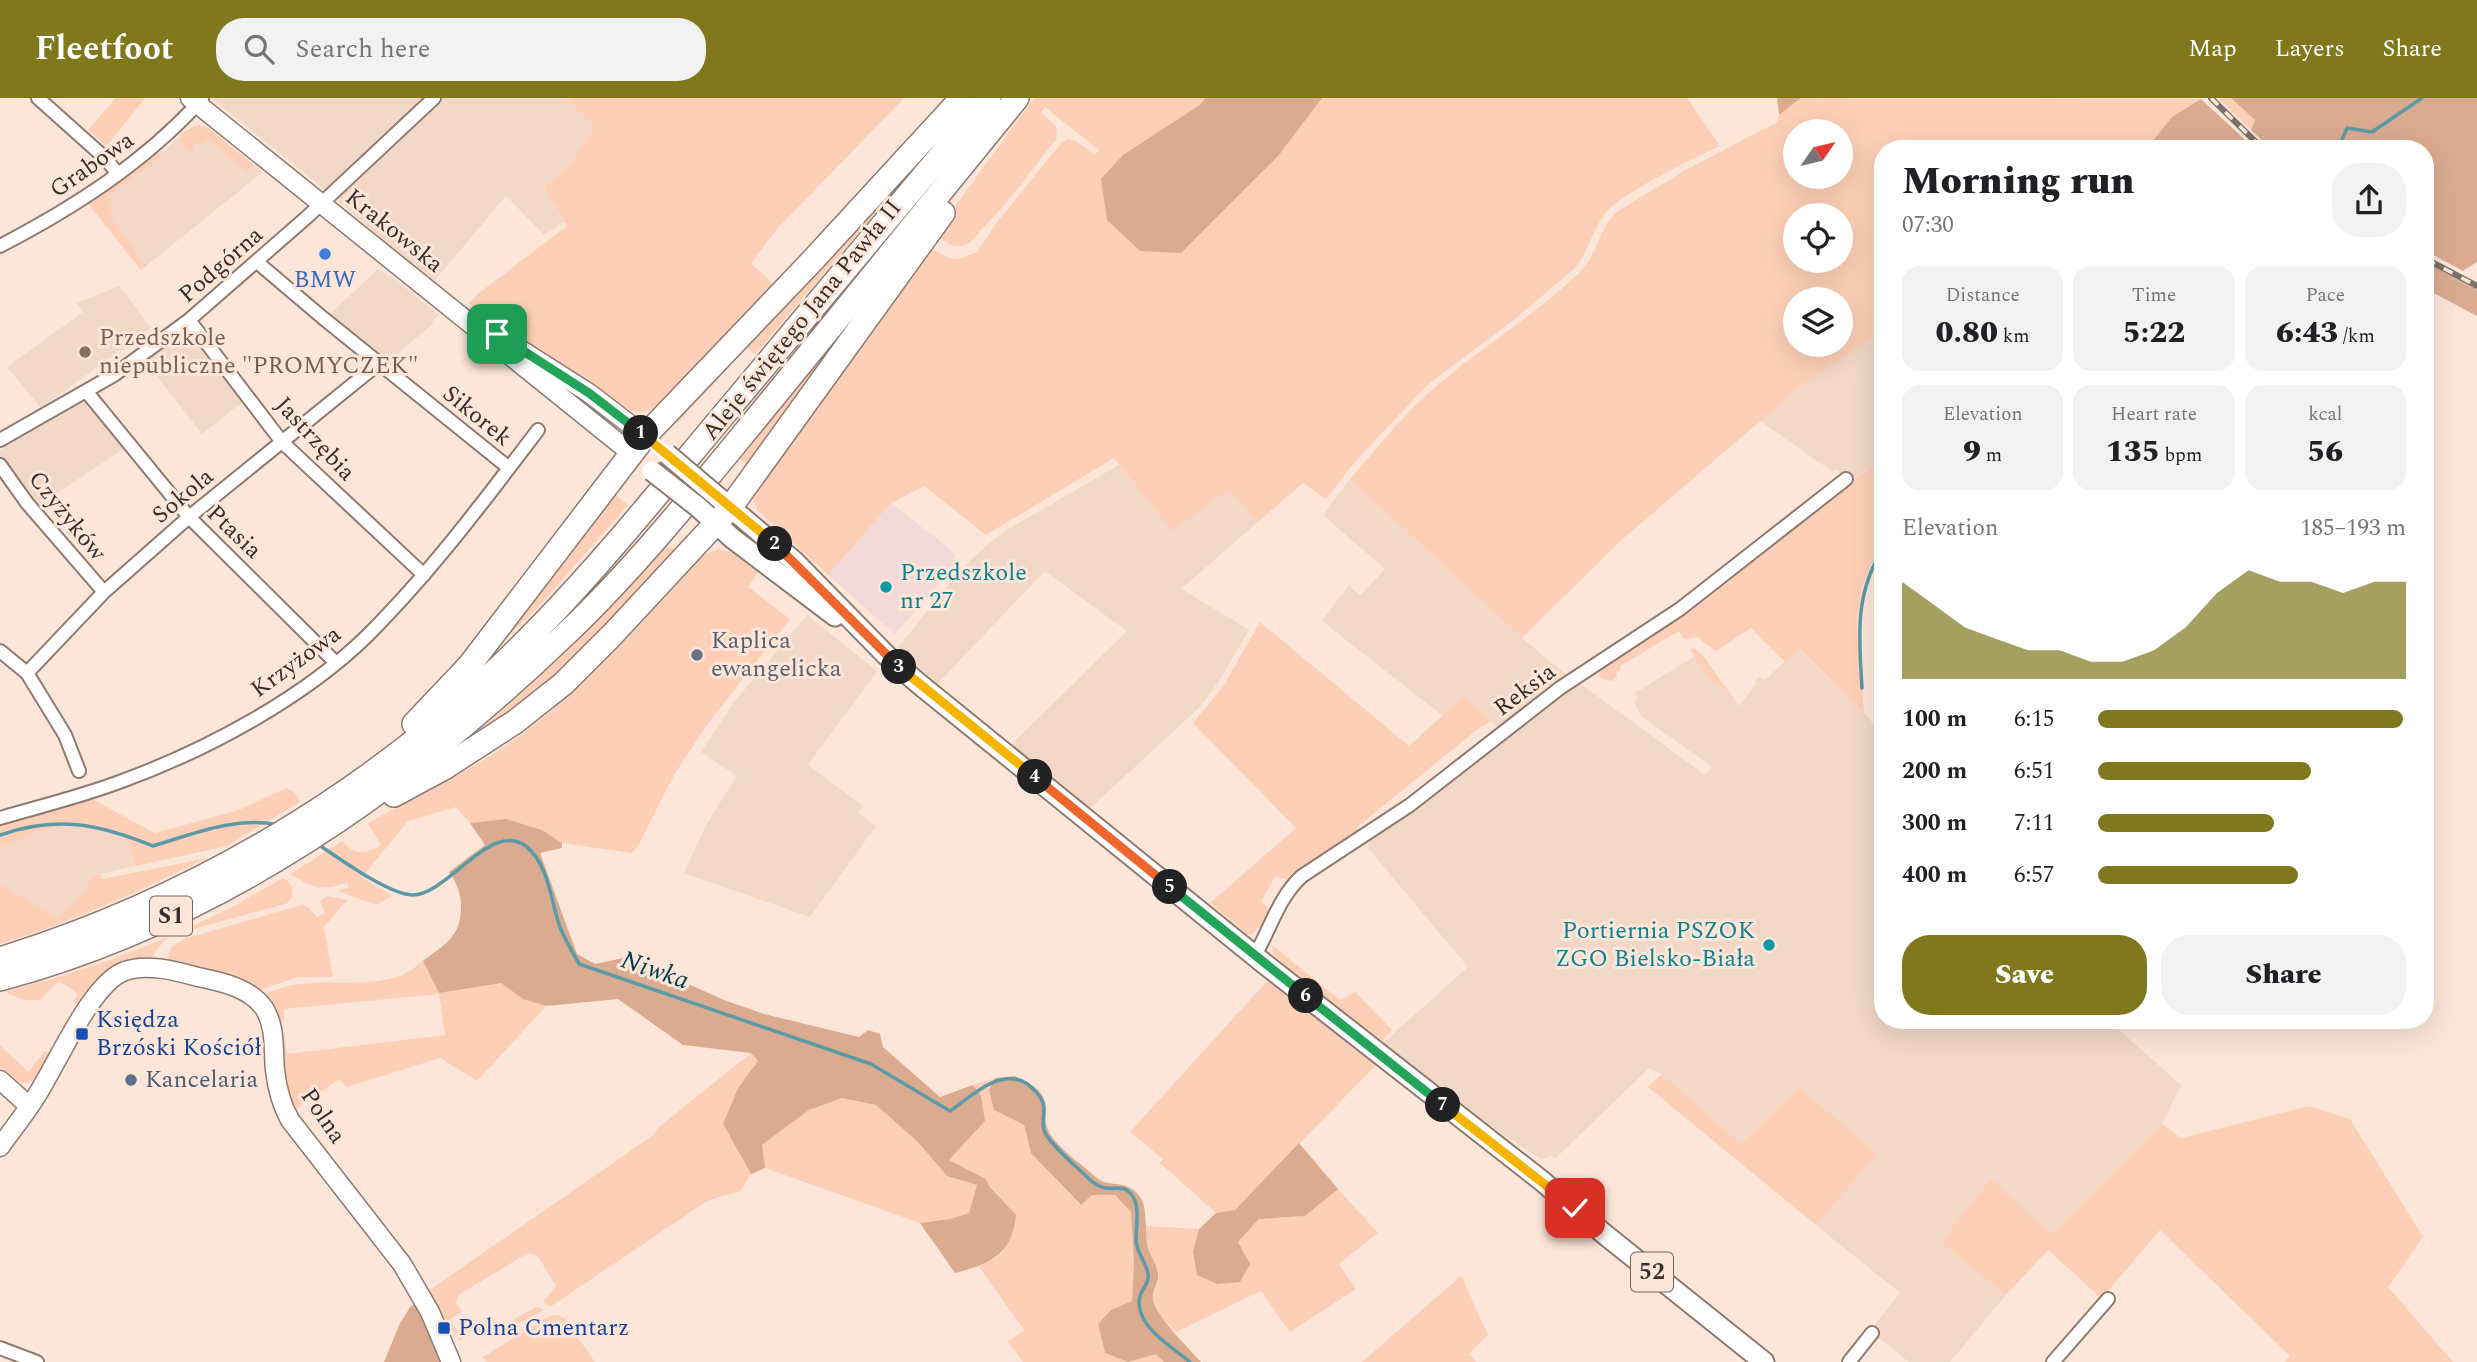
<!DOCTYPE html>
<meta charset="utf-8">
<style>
:root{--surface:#fff;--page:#f2f2f2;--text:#202124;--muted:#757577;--accent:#7f781d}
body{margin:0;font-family:Spectral,serif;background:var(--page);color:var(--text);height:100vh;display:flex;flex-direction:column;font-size:26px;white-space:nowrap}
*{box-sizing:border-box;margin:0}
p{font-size:23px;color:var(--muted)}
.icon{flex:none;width:38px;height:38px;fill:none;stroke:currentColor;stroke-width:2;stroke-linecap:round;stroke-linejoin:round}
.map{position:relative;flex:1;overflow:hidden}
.sheet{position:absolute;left:1874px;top:42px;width:560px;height:889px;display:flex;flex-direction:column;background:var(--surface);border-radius:28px;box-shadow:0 7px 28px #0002}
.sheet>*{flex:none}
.needle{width:46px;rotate:56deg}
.tools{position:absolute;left:1783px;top:21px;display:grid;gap:14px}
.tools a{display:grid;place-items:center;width:70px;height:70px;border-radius:50%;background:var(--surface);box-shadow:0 7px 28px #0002;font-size:35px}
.pin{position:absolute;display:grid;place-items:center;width:60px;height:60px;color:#fff;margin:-30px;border-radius:14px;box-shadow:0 4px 10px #0006}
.km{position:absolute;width:35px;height:35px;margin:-18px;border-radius:50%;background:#222;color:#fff;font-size:19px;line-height:35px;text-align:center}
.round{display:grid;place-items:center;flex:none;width:74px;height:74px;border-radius:28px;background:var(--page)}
.overview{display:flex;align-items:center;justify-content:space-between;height:119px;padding:0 28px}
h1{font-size:38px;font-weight:800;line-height:52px}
.figures{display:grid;grid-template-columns:repeat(3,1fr);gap:10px;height:119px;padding:7px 28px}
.figures div{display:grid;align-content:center;border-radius:18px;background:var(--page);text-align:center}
.figures b{font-size:30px;font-weight:800}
.figures small{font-size:19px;font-weight:400}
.figures p{font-size:19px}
.chart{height:196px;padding:14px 28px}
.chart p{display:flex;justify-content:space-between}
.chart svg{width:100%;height:126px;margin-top:7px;fill:var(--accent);opacity:.7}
.primary-button{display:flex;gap:14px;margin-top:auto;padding:14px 28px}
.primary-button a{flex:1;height:80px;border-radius:28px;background:var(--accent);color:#fff;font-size:28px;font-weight:800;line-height:80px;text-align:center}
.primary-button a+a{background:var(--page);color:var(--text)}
ul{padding:0 28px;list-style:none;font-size:23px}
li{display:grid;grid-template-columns:112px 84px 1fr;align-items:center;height:52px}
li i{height:18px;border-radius:9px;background:var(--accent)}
header{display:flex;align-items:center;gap:42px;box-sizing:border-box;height:98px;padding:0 35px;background:var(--accent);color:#fff}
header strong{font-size:33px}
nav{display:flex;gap:38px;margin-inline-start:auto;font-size:24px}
.search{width:490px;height:63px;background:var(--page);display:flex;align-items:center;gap:18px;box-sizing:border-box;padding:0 24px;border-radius:28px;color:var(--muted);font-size:26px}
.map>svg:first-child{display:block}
</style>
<header>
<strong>Fleetfoot</strong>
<div class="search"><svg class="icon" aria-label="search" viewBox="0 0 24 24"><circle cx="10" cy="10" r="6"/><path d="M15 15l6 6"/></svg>Search here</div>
<nav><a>Map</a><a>Layers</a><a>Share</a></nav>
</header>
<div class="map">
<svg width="2477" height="1264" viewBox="0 0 2477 1264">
<rect width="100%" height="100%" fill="#fce6d9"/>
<path fill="#f3d7c7" d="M211,0H431L327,93Z
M438,0H566L594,29L570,66L544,90L564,124L544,137L506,98L434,183L385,145L337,101L338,96Z
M199,27L209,31L263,74L141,172L87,104L156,54L165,53L183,34Z
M378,171L389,179H392L439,217L432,223L434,225L390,262V268L330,220L329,217Z
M120,188L151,230L41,310L7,269L83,214L77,205Z
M186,232L192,234L245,302L202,336L146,264Z
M1883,233V360L1850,385L1837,371L1833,374L1760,323L1800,289Z
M86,303L90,305L126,349L37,409L0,361V352Z
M1119,367L1172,432L1229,390L1258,424L1181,491L1249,532L1219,583L1200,609L1090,710L1011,647L1127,533L1045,473L937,586L898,549L960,473L986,448L1005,433Z
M1350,381L1522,540L1568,578L1499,630L1464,598L1443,618L1322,523L1349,487L1360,498L1385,471L1323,417Z
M807,517L877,573L808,667L863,708L858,715L876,728L810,819L684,775L706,727L737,678L701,654L732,607Z
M1798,551L1864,615L1883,637V922H2108L2181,987L2162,1026L2051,1138L1991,1080L1941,1144L2006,1197L1950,1264H1909L1870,1233L1900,1195L1816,1127L1878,1056L1799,989L1741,1046L1662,976L1649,970L1555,1061L1552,1058L1541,1061L1471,1015L1383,945L1468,869L1368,750L1370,740L1578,584L1705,677L1712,669L1640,617L1634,603L1638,600L1635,595L1695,558L1709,582L1722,589L1739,608L1756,586L1755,583L1759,579L1765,582Z
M72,727L104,733L124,740L129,747L136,768L94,777L75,805L57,819L0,786V750L39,734Z"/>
<path fill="#f4dad7" d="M891,405L950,451L955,458L950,473L895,536L828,477Z"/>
<path fill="#fdcfb6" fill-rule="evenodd" d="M116,0H145L107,48L88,32Z
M566,0H904L777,131L751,165L774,187L657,310L640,315L630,312L469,206L479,195L567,128L544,90L570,66L594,29Z
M999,0H1006L595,489L564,524L452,622Z
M1034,0H1205L1200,7L1279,57L1322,0H1687L1720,48C1693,61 1620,95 1604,117C1592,134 1588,154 1575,170L1510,225L1426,288L1353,366L1326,401L1303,385L1258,424L1229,391L1172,433L1114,360L986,437L924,388L891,405L828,477L757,412L753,399L755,394L930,153L934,152L950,160L959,161L977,154L998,123L1062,44L1068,41L1076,43L1095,57L1099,52L1045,9L1041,15L1056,28L1057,40C1033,70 1010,103 983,130C978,135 974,142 967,146C957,151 945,147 939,137L948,118Z
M1801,0L2201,1L2172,19L2146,51H1883V233L1800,289L1618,445L1522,540L1350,381C1375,353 1398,323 1425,298C1474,253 1533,220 1580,174C1597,158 1599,131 1615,115L1684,73L1777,24L1779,17ZM1796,33H1841V79H1796ZM1796,117H1841V163H1796ZM1796,201H1841V247H1796Z
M2218,0H2231L2255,22L2251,32Z
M194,28H204L209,31L254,67L247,74L208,41L202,47L197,44L192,50L195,53L192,57L179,43L183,34Z
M156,54L161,59L108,98L113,104L108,108L112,116L110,118L146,168L141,172L87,104Z
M923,59L755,256L747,249L678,325L677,324L672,329L668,326Z
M912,145L748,367L736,358Z
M551,281L622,326L617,333Z
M1883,360V447L1871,467L1863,487L1857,519L1864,615L1799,551L1785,564L1751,530L1716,553L1697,539L1684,541L1679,533L1620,568L1621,572L1616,575L1617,579L1612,583L1601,581L1599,572L1672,524Z
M611,393L628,407L539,508L473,573Z
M664,444L676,454L610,526L546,590L454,654C533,590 598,521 664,444Z
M718,451L731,454L758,475L748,489L790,521L706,628L674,677L638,748L632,755L562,745L542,732L506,721L470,725L456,709L408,723L362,779L392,798L376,807L338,793L349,790L347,785C318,793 316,791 290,776L342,743C353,757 367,757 381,747L368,725C419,697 474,672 521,637C587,588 640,526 696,465L706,456Z
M1260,524L1409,648L1464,598L1492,623L1478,631L1357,729L1359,734L1287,782L1275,778L1261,804L1270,811L1262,829H1259L1251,837L1247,836L1210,805L1296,730L1193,625L1224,587Z
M1694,550L1702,556L1739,608L1722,589L1709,582L1690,551Z
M286,690L295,695L300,704L227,748L136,768L129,747L124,740L104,733L72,727L39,734L0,750V726L88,699L155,735L239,712Z
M207,760C140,793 72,824 0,846V786L57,819L75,805L94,777L100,776L102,781Z
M283,780C294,786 295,795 288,805L176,836L236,807Z
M328,798L347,802L324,829L333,879H298L257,893L169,866L167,863L172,848L184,841L302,807L308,809L317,819L325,815L320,803Z
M170,838L163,844L150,862C128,863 110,862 98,883H94L79,907L73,904L78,896L59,883L40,902H25L8,896L7,893C64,879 117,861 170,838Z
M1272,847L1340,902L1355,894L1392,932L1381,944L1277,860L1273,857Z
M423,863L439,895L501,884L523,901L546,908L477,983L440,960L347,989L339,981L292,1014L282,976L280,936L284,935L287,956L445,937L439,896L284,911V923L276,921L263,897C309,874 355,893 400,878C409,875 416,868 423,863Z
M1269,881L1376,967L1235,1112L1216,1115L1160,1065L1163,1061L1130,1034Z
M0,947L28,974L45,953L51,956C35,985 27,997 0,969Z
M751,955L759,963L738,990L723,1026L751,1076L740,1094L725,1097L707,1103L550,1209L543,1204L556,1188L537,1157L528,1155L460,1196L456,1204L462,1214L450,1221L462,1241L460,1242L443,1222L429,1195L431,1191L652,1038L659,1029Z
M1662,976L1741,1046L1799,989L1878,1056L1816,1127L1648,989Z
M995,980L989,992L994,1012L1024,1027L1031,1055L1080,1107L1092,1097H1116L1131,1114L1134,1166L1132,1203L1111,1212L1098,1227L1105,1255L1128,1264L1156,1255L1164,1264H1023L1008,1244L1024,1232L979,1169L1001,1156L1016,1117L990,1088L986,1081L949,1062L985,1023L981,998L973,987Z
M842,1000L876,1007L918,1044L947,1078L977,1087L969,1115L950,1121L920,1125L765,1070L761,1048L809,1012Z
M2309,1008L2350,1021L2423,1139L2388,1189L2453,1264H2285L2290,1258L2160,1132L2107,1194L2103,1202L2048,1152L2006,1197L1941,1144L1991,1080L2051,1137L2162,1026L2181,1040Z
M1338,1091L1378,1135L1339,1166L1356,1191L1290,1234L1261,1193L1176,1234L1160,1218L1153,1199L1159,1178L1148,1150L1145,1128L1199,1131L1193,1153L1249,1166L1238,1144L1259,1121L1305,1118Z
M1461,1178L1488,1237L1469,1256L1476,1264H1362Z
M536,1209L544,1212L501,1234L504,1227Z
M551,1217H558L565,1221L595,1264H486L483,1259Z"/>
<path fill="#dbab90" d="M1205,0H1322L1279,57L1181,155L1140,153L1107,122L1101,81L1123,57L1200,7Z
M1777,0H1801L1779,17Z
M2231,0H2477V164L2463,173L2426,153V51H2271L2251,32L2255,22Z
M2201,1L2255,51H2146L2172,19Z
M2426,164L2477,192V218L2426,191Z
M506,721L542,732L562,745V750L540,755L577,856L595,866L628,859L724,902L764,916L859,939L868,932L880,936L883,949L940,999L973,987L981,998L985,1023L949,1062L986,1081L990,1089L1016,1117C1012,1156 991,1166 955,1175L920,1125L950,1121L969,1115L977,1087L947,1078L918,1044L876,1007L842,1000L809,1012L762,1047L765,1070L751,1076L723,1026L738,990L758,963L751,955L683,947L618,901L546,908L523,901L501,885L439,895L423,863C447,845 462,838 461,805C460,794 456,783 449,774L485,747L470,725Z
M1015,978C1066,1001 1033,1014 1053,1040C1064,1055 1083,1067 1097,1080C1109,1091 1129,1079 1142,1102C1147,1113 1145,1137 1148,1150C1151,1159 1159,1170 1158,1180C1157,1187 1152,1194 1153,1201C1156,1219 1188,1249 1201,1264H1164L1156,1256L1128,1264L1105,1255L1098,1226L1111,1212L1132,1203L1134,1166L1131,1114L1115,1097H1092L1081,1107L1031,1055L1024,1027L994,1012L989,992L995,980Z
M1299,1045L1338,1091L1305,1118L1259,1121L1238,1144L1250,1166L1240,1184L1217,1186L1197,1177L1193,1153L1199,1131L1216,1115L1235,1112Z
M416,1207L421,1209L443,1264H384L400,1225L411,1208Z"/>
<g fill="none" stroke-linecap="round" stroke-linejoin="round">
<path stroke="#5b9aa7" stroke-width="3.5" d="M2338,51L2347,30L2372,34L2422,0
M1862,590C1859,539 1854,496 1883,451
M0,737C56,717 99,726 153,748C193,736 235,718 278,727
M319,747C340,761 388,796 412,797C449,798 496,712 532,754C548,772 551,800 558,823C562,838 572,852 579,866L871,966L950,1013C972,998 999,970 1026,985C1033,990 1040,997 1043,1005C1046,1013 1041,1023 1044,1032C1047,1044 1077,1069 1087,1079C1091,1083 1099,1089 1105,1090C1116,1092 1126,1086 1133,1099C1140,1110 1136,1129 1136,1141C1136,1156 1146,1162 1148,1176C1150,1188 1138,1192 1139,1205C1140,1231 1172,1249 1190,1264"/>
<g stroke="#8e7a6f" stroke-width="16">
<path id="street" d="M38,0L105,60L118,76
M0,148C75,109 145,64 202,1
M257,164L323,220L509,370
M189,222L282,344L424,477
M86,293L189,419L336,565
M0,342L114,277L189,222L307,119L434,0
M0,367L27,405L104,494
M0,553L27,575L65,637L79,673
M27,575L104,494L189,419L378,266
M0,720C41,708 83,698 122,683C207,652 304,600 368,537C431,474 484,403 538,332
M1255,857C1271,830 1278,800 1302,778L1410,707L1560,590L1680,511L1846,381
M0,1250L37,1264
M1849,1264L1872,1235
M2053,1264L2108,1201"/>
</g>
<g stroke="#8e7a6f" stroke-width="21">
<path id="secondary" d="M190,0L631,355
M498,237L589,295L645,338
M0,982L29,1008
M0,1049C12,1032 26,1015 37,997C57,966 92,884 125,873C147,865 176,873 198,879C221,884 249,889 264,910C276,929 273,951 275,972C277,991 281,1006 290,1022L402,1166L430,1214L451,1264"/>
</g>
<g stroke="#8e7a6f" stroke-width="23">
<path id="primary" d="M712,394L794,463L886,557L918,585L1266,867L1542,1083L1603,1135L1764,1264
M698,409L732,440L835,518"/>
</g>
<g stroke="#8e7a6f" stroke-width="26">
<path id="highway" d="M414,626L469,568L645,338L812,163L962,0
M394,697L444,670L515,624L563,586L613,536L730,410L943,115
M0,861C195,801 373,694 518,551C593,477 659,394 726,314C814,209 901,105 989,0
M0,881C220,822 407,689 569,533C645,460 711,375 778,294C858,196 937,98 1017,0"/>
</g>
<use href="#street" stroke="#fff" stroke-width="12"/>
<use href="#secondary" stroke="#fff" stroke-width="18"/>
<use href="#primary" stroke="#fff" stroke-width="19"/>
<use href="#highway" stroke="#fff" stroke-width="23"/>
<g stroke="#7d7068" stroke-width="6">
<path id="rail" d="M2211,0L2263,51
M2426,161L2477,188"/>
</g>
<use href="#rail" stroke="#fce6d9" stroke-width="3.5" stroke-dasharray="10" stroke-linecap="butt"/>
<g stroke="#8e7a6f" stroke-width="23" stroke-linecap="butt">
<path id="primary-bridge" d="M667,356L712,394
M652,373L698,409"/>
</g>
<use href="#primary-bridge" stroke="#fff" stroke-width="19"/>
</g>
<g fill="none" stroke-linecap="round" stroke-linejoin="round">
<g stroke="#fff" stroke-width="14">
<path id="split-1" d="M497,236L589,295L641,335"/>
</g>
<g stroke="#fff" stroke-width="14">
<path id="split-2" d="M641,335L775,446"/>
</g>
<g stroke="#fff" stroke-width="14">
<path id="split-3" d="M775,446L899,569"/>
</g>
<g stroke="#fff" stroke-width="14">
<path id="split-4" d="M899,569L1035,679"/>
</g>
<g stroke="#fff" stroke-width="14">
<path id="split-5" d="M1035,679L1170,789"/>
</g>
<g stroke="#fff" stroke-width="14">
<path id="split-6" d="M1170,789L1306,898"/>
</g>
<g stroke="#fff" stroke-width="14">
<path id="split-7" d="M1306,898L1443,1007"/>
</g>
<g stroke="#fff" stroke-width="14">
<path id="split-8" d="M1443,1007L1575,1110"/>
</g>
<use href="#split-1" stroke="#22a559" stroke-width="9"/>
<use href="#split-2" stroke="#f5b400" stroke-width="9"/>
<use href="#split-3" stroke="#f0652b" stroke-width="9"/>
<use href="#split-4" stroke="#f5b400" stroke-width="9"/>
<use href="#split-5" stroke="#f0652b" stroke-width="9"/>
<use href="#split-6" stroke="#22a559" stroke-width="9"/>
<use href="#split-7" stroke="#22a559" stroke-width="9"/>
<use href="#split-8" stroke="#f5b400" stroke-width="9"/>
</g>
<circle fill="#3f7fe0" stroke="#fce6d9" stroke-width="2.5" cx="325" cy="156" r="7"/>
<circle fill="#8d6e63" stroke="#fce6d9" stroke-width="2.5" cx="85" cy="254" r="7"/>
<g fill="#0f9aa8" stroke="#fce6d9" stroke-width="2.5">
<circle cx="886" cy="489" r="7"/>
<circle cx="1769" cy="847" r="7"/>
</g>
<circle fill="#6b7280" stroke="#fce6d9" stroke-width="2.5" cx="697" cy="557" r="7"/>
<g fill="#1a4fb4" stroke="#fce6d9" stroke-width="2.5">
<rect x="75" y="929" width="14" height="14" rx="3.5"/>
<rect x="437" y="1223" width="14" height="14" rx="3.5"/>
</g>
<circle fill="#5c6f8a" stroke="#fce6d9" stroke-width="2.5" cx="131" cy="982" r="7"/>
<g text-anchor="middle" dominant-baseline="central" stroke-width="6" stroke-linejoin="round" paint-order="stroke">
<g fill="#fce6d9" stroke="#72665e" stroke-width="2">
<rect x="150" y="798.5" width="42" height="39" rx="5"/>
<rect x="1631" y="1154.5" width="42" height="39" rx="5"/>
</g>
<g font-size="23" font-weight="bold" fill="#372f2a">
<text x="171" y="818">S1</text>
<text x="1652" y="1174">52</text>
</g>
<g font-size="24" fill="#372f2a" stroke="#fce6d9">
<text transform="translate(92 67) rotate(-35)">Grabowa</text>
<text transform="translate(394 133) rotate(39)">Krakowska</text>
<text transform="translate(221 167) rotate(-41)">Podgórna</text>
<text transform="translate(802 222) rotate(-51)">Aleje świętego Jana Pawła II</text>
<text transform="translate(477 318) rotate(39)">Sikorek</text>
<text transform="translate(315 341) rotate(47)">Jastrzębia</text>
<text transform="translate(183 398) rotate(-40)">Sokola</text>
<text transform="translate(67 418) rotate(51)">Czyżyków</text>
<text transform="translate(234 434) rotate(44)">Ptasia</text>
<text transform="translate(296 564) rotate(-36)">Krzyżowa</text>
<text transform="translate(1525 592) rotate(-37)">Reksia</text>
<text transform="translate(323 1018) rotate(56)">Polna</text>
</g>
<g font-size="24" fill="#366cbe" stroke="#fce6d9">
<text x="325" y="182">BMW</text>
</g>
<g font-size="24" fill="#785e54" stroke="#fce6d9" text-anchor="start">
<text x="99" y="240">Przedszkole<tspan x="99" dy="28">niepubliczne "PROMYCZEK"</tspan></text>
</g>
<g font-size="24" fill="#0d838f" stroke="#fce6d9" text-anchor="start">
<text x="900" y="475">Przedszkole<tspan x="900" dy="28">nr 27</tspan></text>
<text x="1755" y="833" text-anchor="end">Portiernia PSZOK<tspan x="1755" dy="28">ZGO Bielsko-Biała</tspan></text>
</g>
<g font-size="24" fill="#5b616d" stroke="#fce6d9" text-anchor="start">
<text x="711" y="543">Kaplica<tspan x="711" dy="28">ewangelicka</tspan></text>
</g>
<g font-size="24" fill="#164399" stroke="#fce6d9" text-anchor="start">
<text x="96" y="922">Księdza<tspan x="96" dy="28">Brzóski Kościół</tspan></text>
<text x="458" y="1230">Polna Cmentarz</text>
</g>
<g font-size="24" fill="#4e5e75" stroke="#fce6d9" text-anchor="start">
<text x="145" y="982">Kancelaria</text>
</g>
<g font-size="26" font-style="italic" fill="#003e48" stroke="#fce6d9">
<text transform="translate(655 872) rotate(19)">Niwka</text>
</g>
</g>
</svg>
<div class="tools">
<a><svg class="needle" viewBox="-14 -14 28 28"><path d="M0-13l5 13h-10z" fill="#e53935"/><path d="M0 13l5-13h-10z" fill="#757577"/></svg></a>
<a><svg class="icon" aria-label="locate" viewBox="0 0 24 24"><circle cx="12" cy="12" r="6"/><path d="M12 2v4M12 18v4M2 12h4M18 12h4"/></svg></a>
<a><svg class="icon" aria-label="layers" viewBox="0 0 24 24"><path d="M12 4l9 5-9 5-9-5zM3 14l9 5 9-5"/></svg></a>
</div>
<div class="pin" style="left:497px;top:236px;background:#1e9e55"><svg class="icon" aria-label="arrive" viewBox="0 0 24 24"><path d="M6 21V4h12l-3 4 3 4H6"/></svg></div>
<div class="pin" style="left:1575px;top:1110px;background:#d93025"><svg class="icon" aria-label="check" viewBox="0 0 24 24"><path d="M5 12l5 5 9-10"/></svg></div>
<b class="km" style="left:641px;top:335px">1</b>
<b class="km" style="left:775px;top:446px">2</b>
<b class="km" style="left:899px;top:569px">3</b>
<b class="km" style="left:1035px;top:679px">4</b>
<b class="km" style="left:1170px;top:789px">5</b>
<b class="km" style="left:1306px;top:898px">6</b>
<b class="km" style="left:1443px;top:1007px">7</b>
<section class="sheet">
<div class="overview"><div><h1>Morning run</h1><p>07:30</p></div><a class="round"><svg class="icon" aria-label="share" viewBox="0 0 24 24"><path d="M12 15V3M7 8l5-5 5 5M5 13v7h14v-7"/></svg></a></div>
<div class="figures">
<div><p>Distance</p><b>0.80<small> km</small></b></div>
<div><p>Time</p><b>5:22</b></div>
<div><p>Pace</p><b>6:43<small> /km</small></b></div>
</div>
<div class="figures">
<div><p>Elevation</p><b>9<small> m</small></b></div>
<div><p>Heart rate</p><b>135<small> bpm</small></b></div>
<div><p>kcal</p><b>56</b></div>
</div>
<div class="chart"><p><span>Elevation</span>185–193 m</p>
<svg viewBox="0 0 160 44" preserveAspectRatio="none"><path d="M0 44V10L10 18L20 26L30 30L40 34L50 34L60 38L70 38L80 34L90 26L100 14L110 6L120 10L130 10L140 14L150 10L160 10V44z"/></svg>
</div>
<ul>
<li><b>100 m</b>6:15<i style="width:99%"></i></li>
<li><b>200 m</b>6:51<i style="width:69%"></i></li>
<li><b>300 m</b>7:11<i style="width:57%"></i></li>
<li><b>400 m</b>6:57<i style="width:65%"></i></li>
</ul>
<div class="primary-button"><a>Save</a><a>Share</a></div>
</section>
</div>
